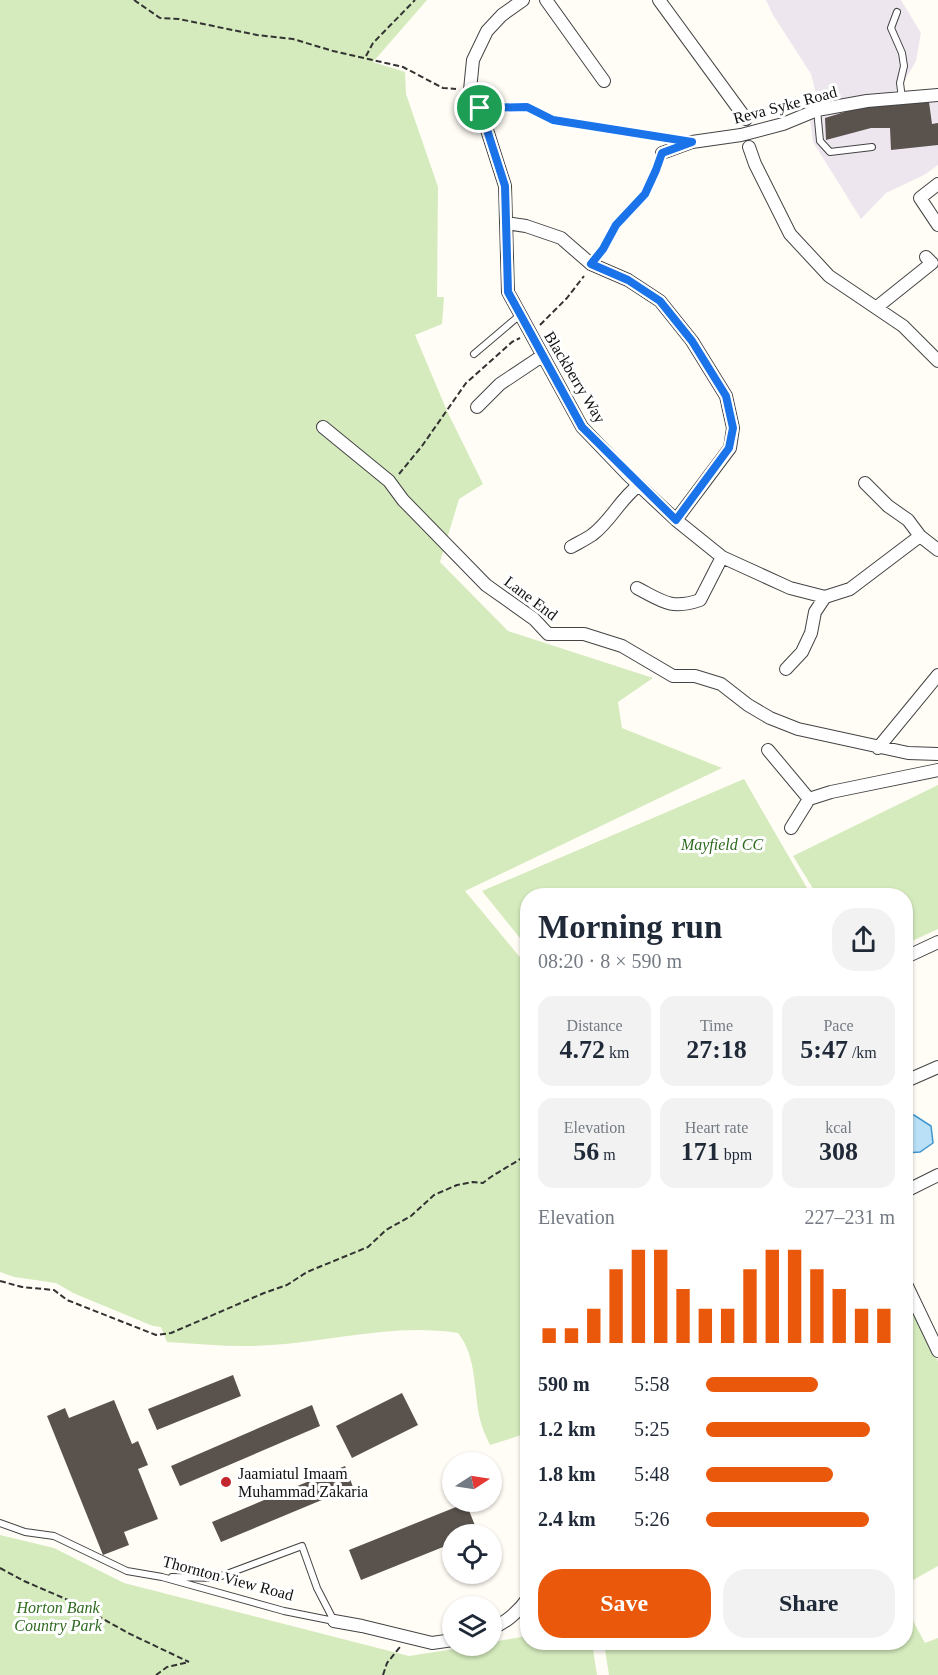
<!DOCTYPE html>
<meta charset="utf-8">
<style>
:root{--surface:#fff;--page:#f2f2f3;--text:#1f2937;--muted:#747a83;--accent:#ea580c}
body{margin:0;font-family:Georgia,serif;background:var(--page);color:var(--text);height:100vh;display:flex;flex-direction:column;font-size:22px;white-space:nowrap}
*{box-sizing:border-box;margin:0}
p{font-size:20px;color:var(--muted)}
.icon{flex:none;width:33px;height:33px;fill:none;stroke:currentColor;stroke-width:2;stroke-linecap:round;stroke-linejoin:round}
.map{position:relative;flex:1;overflow:hidden}
.sheet{position:absolute;left:520px;top:888px;width:393px;height:762px;display:flex;flex-direction:column;background:var(--surface);border-radius:24px;box-shadow:0 2px 4px #0004}
.sheet>*{flex:none}
.needle{width:39px;rotate:78deg}
.fabs{position:absolute;left:442px;top:1452px;display:grid;gap:12px}
.fabs a{display:grid;place-items:center;width:60px;height:60px;border-radius:50%;background:var(--surface);box-shadow:0 2px 4px #0004;font-size:30px}
.pin{position:absolute;display:grid;place-items:center;width:51px;height:51px;color:#fff;margin:-26px;border:3px solid #fff;border-radius:50%;box-shadow:0 2px 6px #0007}
.round{display:grid;place-items:center;flex:none;width:63px;height:63px;border-radius:24px;background:var(--page)}
.headline{display:flex;align-items:center;justify-content:space-between;height:102px;padding:0 18px}
h1{font-size:33px;font-weight:700;line-height:45px}
.metrics{display:grid;grid-template-columns:repeat(3,1fr);gap:9px;height:102px;padding:6px 18px}
.metrics div{display:grid;align-content:center;border-radius:15px;background:var(--page);text-align:center}
.metrics b{font-size:26px;font-weight:700}
.metrics small{font-size:16px;font-weight:400}
.metrics p{font-size:16px}
.chart{height:168px;padding:12px 18px}
.chart p{display:flex;justify-content:space-between}
.chart svg{width:100%;height:108px;margin-top:6px;stroke:var(--accent);stroke-width:6}
.button{display:flex;gap:12px;margin-top:auto;padding:12px 18px}
.button a{flex:1;height:69px;border-radius:24px;background:var(--accent);color:#fff;font-size:24px;font-weight:700;line-height:69px;text-align:center}
.button a+a{background:var(--page);color:var(--text)}
ul{padding:0 18px;list-style:none;font-size:20px}
li{display:grid;grid-template-columns:96px 72px 1fr;align-items:center;height:45px}
li i{height:15px;border-radius:8px;background:var(--accent)}
.map>svg:first-child{display:block}
</style>
<div class="map">
<svg width="938" height="1675" viewBox="0 0 938 1675">
<rect width="100%" height="100%" fill="#fffdf5"/>
<path fill="#eee6ef" d="M766,0H901L921,33L916,61L900,89L884,94L818,102L811,74L773,15Z
M938,101V165L924,175L886,193L861,219L813,142L810,120L864,106Z"/>
<path fill="#d5ebbd" d="M0,0H427L373,62L405,72L406,94L438,187L437,297H444L442,324L415,335L447,411L483,484L459,499L440,562L508,631L653,678L618,702L622,728L722,768L465,891L528,967V1433L490,1445C487,1438 483,1431 481,1423C473,1394 478,1358 458,1333C394,1323 335,1341 272,1345C237,1348 201,1344 167,1342L161,1327L153,1326L73,1293L56,1283L14,1277L0,1272Z
M744,779L811,895L528,896V948L482,891Z
M938,785V929L912,941L906,931V896L817,895L793,856Z
M906,1298L938,1361V1566L906,1584Z
M0,1535L54,1548L124,1583L409,1656L474,1646H492V1642L528,1636V1642L592,1643L597,1675H0Z
M906,1608L925,1643L938,1638V1675H609L604,1643L906,1642Z"/>
<path fill="#b9e0f7" stroke="#3f96cf" stroke-width="1.5" d="M906,1115H914L931,1126L933,1143L920,1152L906,1153Z"/>
<path fill="#5a524d" d="M929,102L932,124L938,123V145L891,150L890,128H871L826,140L825,118L864,106Z
M233,1375L241,1396L157,1430L148,1409Z
M402,1393L418,1425L352,1458L336,1426Z
M114,1400L132,1444L138,1441L148,1465L138,1469L158,1519L124,1532L129,1545L103,1555L47,1416L65,1408L69,1418Z
M312,1405L320,1426L180,1486L171,1466Z
M345,1466L353,1487L221,1542L212,1522Z
M466,1503L478,1533L453,1534V1543L361,1580L349,1550Z"/>
<g fill="none" stroke-linecap="round" stroke-linejoin="round">
<g stroke="#444" stroke-width="8">
<path id="service" d="M897,12L891,28L902,53L904,66L900,83L902,98
M817,110L820,141L830,152L872,147
M474,354L520,315
M0,1523L25,1532L54,1536L127,1571L162,1577L284,1611L334,1621
M172,1577L216,1578L302,1546L317,1588L334,1621"/>
</g>
<g stroke="#444" stroke-width="14">
<path id="minor" d="M523,0L502,15L487,31L473,60L470,90L480,108L505,186L508,292L582,427L628,475L676,520L722,557L790,588L825,597L850,589L920,536
M546,0L604,81
M659,0L746,119
M749,147L755,164L790,234L829,276L903,326L938,361
M662,153L692,142L741,135L783,124L817,110L867,101L938,95
M938,184L920,198L938,225
M506,223L526,226L561,238L591,264L628,280L660,301L692,341L726,396L733,428L730,448L676,520
M877,307L932,263L926,257
M477,407L500,384L542,356
M323,427L389,481L403,500L486,585L534,619L548,634H584L622,646L673,676H695L721,684L748,705L770,718L798,729L908,753L938,754
M865,483L888,506L908,520L920,536L938,550
M571,547C578,543 586,539 592,535C611,521 620,499 639,485
M637,588C662,601 671,610 700,600L722,557
M786,669L802,652L811,633L815,612L825,597
M878,748L938,675
M768,750L809,799L831,792L938,770
M791,828L809,799
M906,957L938,942
M906,1081L938,1067
M906,1191L938,1175
M907,1286L938,1351
M334,1621L362,1626L432,1643L453,1640
M492,1628C506,1623 520,1610 528,1598"/>
</g>
<path stroke="#333" stroke-width="2" stroke-dasharray="6 3" stroke-linecap="butt" d="M134,0L160,18L179,19L257,35L293,39L333,51L403,67L443,88L456,89
M366,56L373,43L415,0
M493,107H527L553,120L665,138
M599,254L616,225L645,194L658,165
M540,325L567,298L584,276
M399,474L422,446L466,383L512,342L520,338
M0,1281L22,1287L54,1290L67,1300L156,1335L171,1333L264,1293L287,1285L307,1272L368,1247L386,1230L411,1216L434,1195L457,1185L473,1182L483,1183C497,1171 514,1165 528,1153
M0,1568L24,1581L75,1603L128,1633L189,1662
M156,1675L167,1667L189,1662
M383,1675L387,1663L400,1647"/>
<use href="#service" stroke="#fff" stroke-width="6"/>
<use href="#minor" stroke="#fff" stroke-width="12"/>
</g>
<g fill="none" stroke-linecap="round" stroke-linejoin="round">
<g stroke="#fff" stroke-width="12">
<path id="route" d="M527,107L553,120L692,142L662,153L656,170L645,194L616,225L603,249L591,264L628,280L660,301L692,341L726,396L733,428L729,448L676,520L582,427L508,292L505,186L480,108Z"/>
</g>
<use href="#route" stroke="#1a73e8" stroke-width="8"/>
</g>
<circle fill="#c4262e" stroke="#fff" stroke-width="2" cx="226" cy="1482" r="6"/>
<g text-anchor="middle" dominant-baseline="central" stroke-width="6" stroke-linejoin="round" paint-order="stroke">
<g font-size="16" fill="#111" stroke="#fff">
<text transform="translate(785 105) rotate(-15)">Reva Syke Road</text>
<text transform="translate(575 377) rotate(59)">Blackberry Way</text>
<text transform="translate(531 598) rotate(37)">Lane End</text>
<text transform="translate(228 1578) rotate(15)">Thornton View Road</text>
</g>
<g font-size="16" font-style="italic" fill="#2f6b1f" stroke="#fff">
<text x="722" y="844">Mayfield CC</text>
<text x="58" y="1607">Horton Bank<tspan x="58" dy="18">Country Park</tspan></text>
</g>
<g font-size="16" fill="#111" stroke="#fff" text-anchor="start">
<text x="238" y="1473">Jaamiatul Imaam<tspan x="238" dy="18">Muhammad Zakaria</tspan></text>
</g>
</g>
</svg>
<div class="fabs">
<a><svg class="needle" viewBox="-14 -14 28 28"><path d="M0-13l5 13h-10z" fill="#e53935"/><path d="M0 13l5-13h-10z" fill="#747a83"/></svg></a>
<a><svg class="icon" aria-label="locate" viewBox="0 0 24 24"><circle cx="12" cy="12" r="6"/><path d="M12 2v4M12 18v4M2 12h4M18 12h4"/></svg></a>
<a><svg class="icon" aria-label="layers" viewBox="0 0 24 24"><path d="M12 4l9 5-9 5-9-5zM3 14l9 5 9-5"/></svg></a>
</div>
<div class="pin" style="left:480px;top:108px;background:#1e9e55"><svg class="icon" aria-label="arrive" viewBox="0 0 24 24"><path d="M6 21V4h12l-3 4 3 4H6"/></svg></div>
<section class="sheet">
<div class="headline"><div><h1>Morning run</h1><p>08:20 · 8 × 590 m</p></div><a class="round"><svg class="icon" aria-label="share" viewBox="0 0 24 24"><path d="M12 15V3M7 8l5-5 5 5M5 13v7h14v-7"/></svg></a></div>
<div class="metrics">
<div><p>Distance</p><b>4.72<small> km</small></b></div>
<div><p>Time</p><b>27:18</b></div>
<div><p>Pace</p><b>5:47<small> /km</small></b></div>
</div>
<div class="metrics">
<div><p>Elevation</p><b>56<small> m</small></b></div>
<div><p>Heart rate</p><b>171<small> bpm</small></b></div>
<div><p>kcal</p><b>308</b></div>
</div>
<div class="chart"><p><span>Elevation</span>227–231 m</p>
<svg viewBox="0 0 160 44" preserveAspectRatio="none"><path d="M5 44V38M15 44V38M25 44V30M35 44V14M45 44V6M55 44V6M65 44V22M75 44V30M85 44V30M95 44V14M105 44V6M115 44V6M125 44V14M135 44V22M145 44V30M155 44V30"/></svg>
</div>
<ul>
<li><b>590 m</b>5:58<i style="width:59%"></i></li>
<li><b>1.2 km</b>5:25<i style="width:87%"></i></li>
<li><b>1.8 km</b>5:48<i style="width:67%"></i></li>
<li><b>2.4 km</b>5:26<i style="width:86%"></i></li>
</ul>
<div class="button"><a>Save</a><a>Share</a></div>
</section>
</div>
